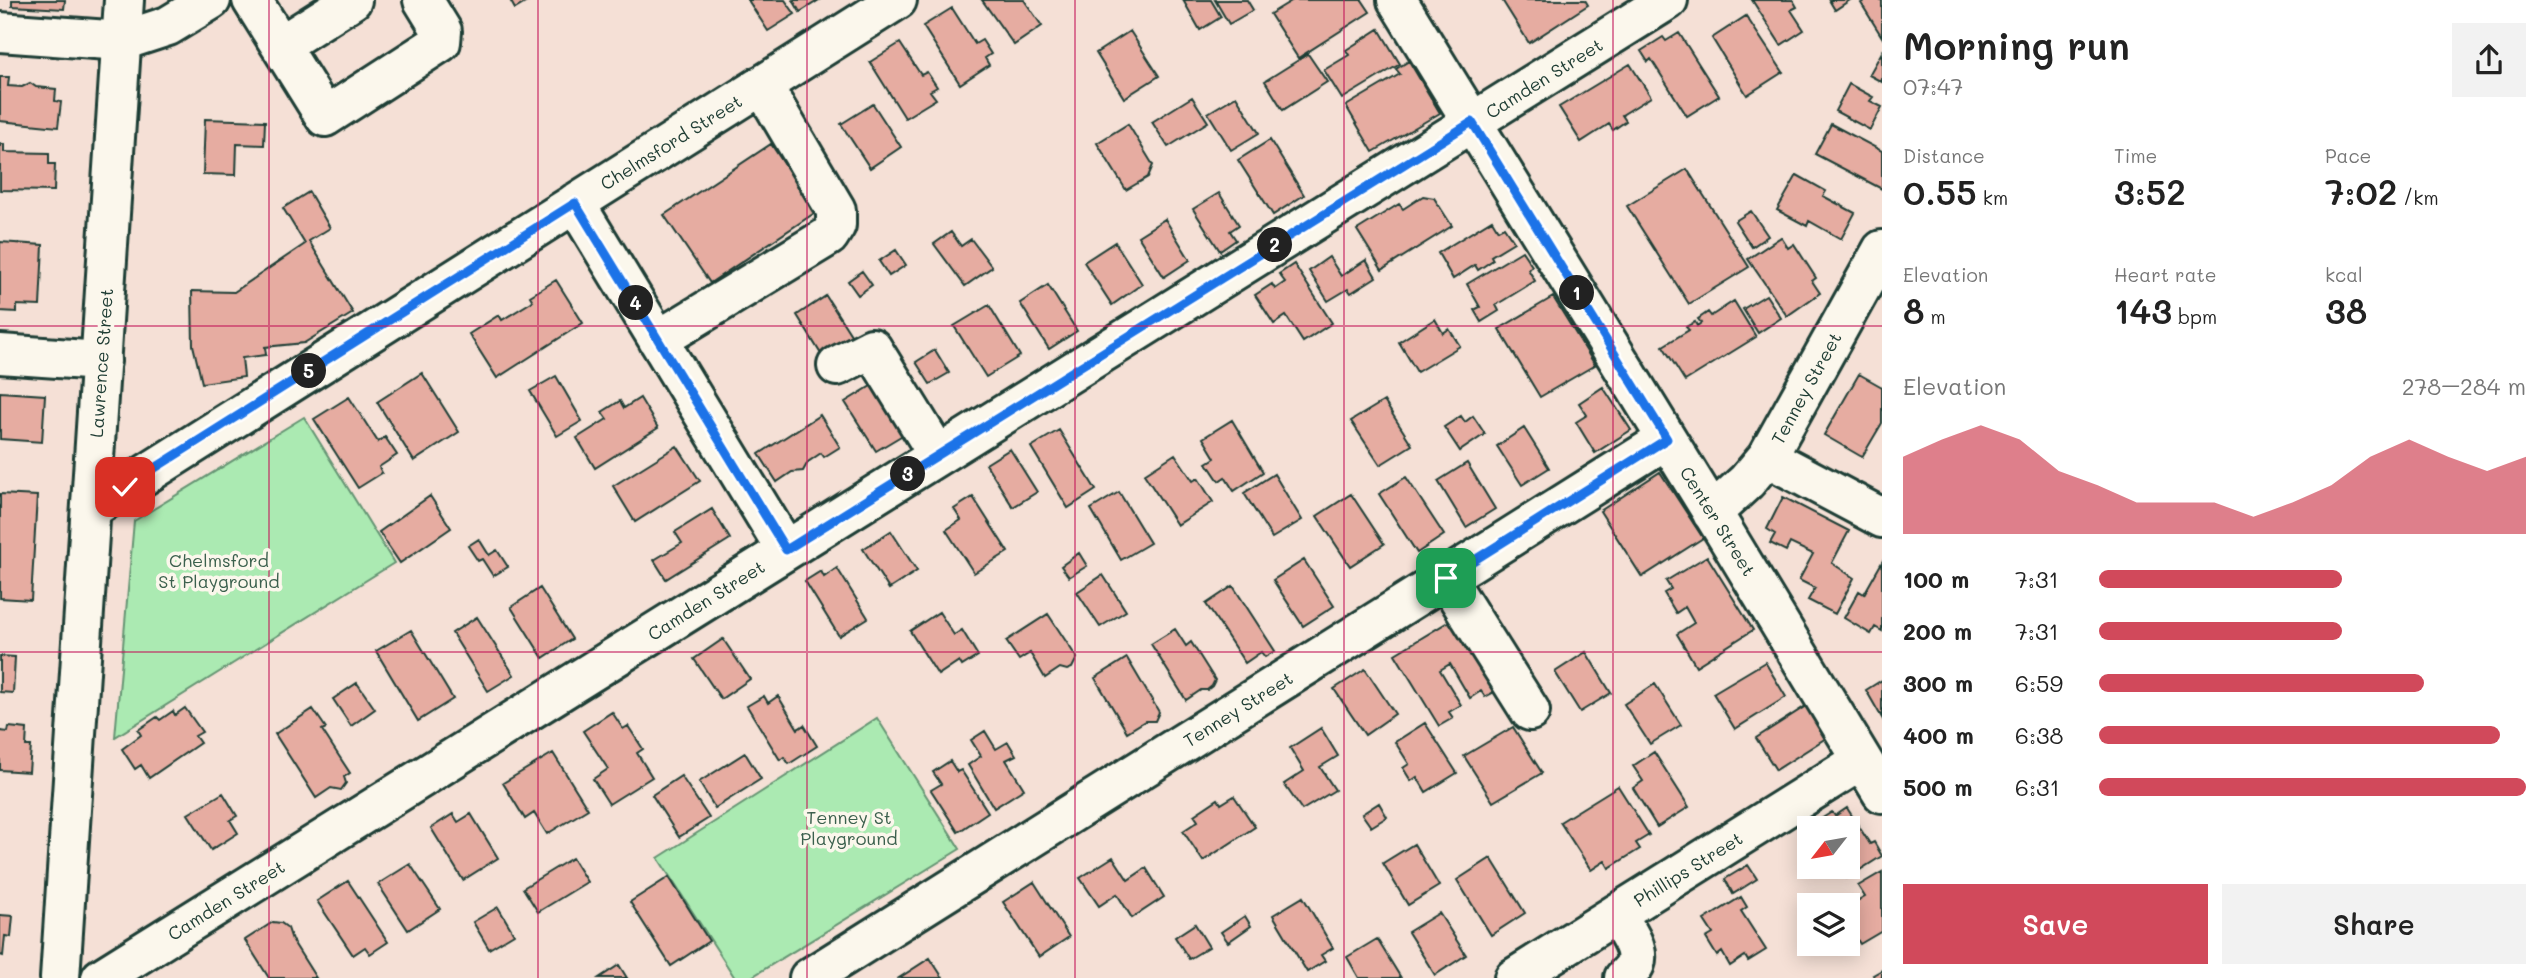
<!DOCTYPE html>
<meta charset="utf-8">
<style>
:root{--surface:#fff;--page:#f2f2f2;--text:#222;--muted:#767676;--accent:#d1495b}
body{margin:0;font-family:Mali,sans-serif;background:var(--page);color:var(--text);height:100vh;display:flex;flex-direction:column;font-size:26px;white-space:nowrap}
*{box-sizing:border-box;margin:0}
p{font-size:23px;color:var(--muted)}
.icon{flex:none;width:38px;height:38px;fill:none;stroke:currentColor;stroke-width:2;stroke-linecap:round;stroke-linejoin:round}
.map{position:relative;flex:1;overflow:hidden}
.side{display:flex;flex-direction:column;background:var(--surface);width:665px}
.side>*{flex:none}
.needle{width:46px;rotate:239deg}
.fabs{position:absolute;left:1797px;top:816px;display:grid;gap:14px}
.fabs a{display:grid;place-items:center;width:63px;height:63px;border-radius:0px;background:var(--surface);box-shadow:0 4px 18px #0003;font-size:35px}
.pin{position:absolute;display:grid;place-items:center;width:60px;height:60px;color:#fff;margin:-30px;border-radius:14px;box-shadow:0 4px 10px #0006}
.km{position:absolute;width:35px;height:35px;margin:-18px;border-radius:50%;background:#222;color:#fff;font-size:19px;line-height:35px;text-align:center}
.round{display:grid;place-items:center;flex:none;width:74px;height:74px;border-radius:0px;background:var(--page)}
.head{display:flex;align-items:center;justify-content:space-between;height:119px;padding:0 21px}
h1{font-size:38px;font-weight:600;line-height:52px}
.stats{display:grid;grid-template-columns:repeat(3,1fr);gap:10px;height:119px;padding:7px 21px}
.stats div{display:grid;align-content:center}
.stats b{font-size:35px;font-weight:600}
.stats small{font-size:19px;font-weight:400}
.stats p{font-size:19px}
.chart{height:196px;padding:14px 21px}
.chart p{display:flex;justify-content:space-between}
.chart svg{width:100%;height:126px;margin-top:7px;fill:var(--accent);opacity:.7}
.button{display:flex;gap:14px;margin-top:auto;padding:14px 21px}
.button a{flex:1;height:80px;border-radius:0px;background:var(--accent);color:#fff;font-size:28px;font-weight:600;line-height:80px;text-align:center}
.button a+a{background:var(--page);color:var(--text)}
ul{padding:0 21px;list-style:none;font-size:23px}
li{display:grid;grid-template-columns:112px 84px 1fr;align-items:center;height:52px}
li i{height:18px;border-radius:9px;background:var(--accent)}
main{display:flex;flex:1;min-height:0}
.map>svg:first-child{display:block}
</style>
<main>
<div class="map">
<svg width="1882" height="978" viewBox="0 0 1882 978">
<rect width="100%" height="100%" fill="#f5e0d6"/>
<filter id="ink" filterUnits="userSpaceOnUse"><feTurbulence type="fractalNoise" baseFrequency=".0143" numOctaves="2"/><feDisplacementMap in="SourceGraphic" scale="14" xChannelSelector="R" yChannelSelector="G"/><feConvolveMatrix kernelMatrix="1 2 1 2 8 2 1 2 1" color-interpolation-filters="sRGB"/></filter>
<g filter="url(#ink)">
<path fill="#abeab2" stroke="#659473" stroke-width="2" d="M304,417L394,563L115,737L134,521Z
M877,718L960,849L750,978H735L658,858Z"/>
<path fill="#e6aca1" stroke="#1f3d34" stroke-width="2" d="M12,0H65L64,9L12,6Z
M510,0H530L515,9Z
M748,0H785L795,14L768,31Z
M793,0H819L800,12Z
M982,0H1024L1042,26L1014,45Z
M1183,0H1211L1221,17L1200,30Z
M1215,0H1247L1253,10L1229,24Z
M1293,0H1362L1370,12L1298,58L1270,14Z
M1502,0H1585L1588,5L1529,43Z
M1752,0H1793L1797,7L1791,10L1804,30L1781,45Z
M1829,0H1850L1835,10Z
M1866,0H1882V37L1861,3Z
M952,8L975,44L982,40L991,54L985,58L989,65L960,84L923,26Z
M1746,16L1783,72L1747,95L1712,38Z
M1379,29L1400,64L1342,99L1324,70L1349,55L1346,50Z
M1130,31L1159,76L1124,98L1096,53Z
M1679,33L1719,96L1687,116L1651,59L1648,62L1641,51L1663,37L1666,41Z
M900,43L921,75L927,72L937,87L930,91L936,99L905,118L870,62Z
M1882,52V82L1869,75Z
M1308,54L1327,82L1283,110L1265,81Z
M1409,61L1440,113L1373,152L1346,106L1400,74L1396,69Z
M1630,64L1651,97L1622,115L1626,121L1613,130L1609,124L1581,142L1559,107Z
M0,77H9L8,86L22,87L30,83L36,87L56,89L55,101L61,102L58,127L0,121Z
M1849,84L1873,97L1870,101L1882,107L1870,130L1835,111Z
M1236,96L1259,133L1231,150L1208,113Z
M1192,97L1208,122L1168,147L1152,122Z
M873,104L901,147L870,168L841,124Z
M205,119L265,121L264,145L237,144L236,175L203,174Z
M1128,124L1153,165L1148,177L1126,190L1097,143Z
M1831,124L1882,151V189L1815,154Z
M1270,140L1304,195L1273,215L1238,160Z
M0,144H4V152L49,153V164H55L54,191L0,190Z
M771,144L816,212L710,283L664,215Z
M1687,169L1749,267L1689,304L1627,206Z
M1797,175L1826,191L1823,196L1855,213L1841,239L1809,221L1807,226L1777,210Z
M309,192L330,228L309,241L353,313L304,343L265,347L266,355L242,358L244,377L202,383L193,345L192,291L234,292L305,244L283,208Z
M1219,193L1239,225L1230,231L1236,240L1220,251L1193,209Z
M1423,196L1434,198L1452,226L1382,270L1357,230L1399,204L1403,209Z
M1751,211L1768,236L1752,247L1735,221Z
M1165,219L1190,260L1164,277L1138,236Z
M1492,220L1498,230L1504,227L1514,242L1491,256L1493,260L1478,270L1475,265L1453,279L1438,253Z
M951,232L961,246L971,239L992,267L965,286L934,244Z
M1781,237L1788,248L1794,244L1816,278L1812,281L1820,293L1787,316L1748,259Z
M0,242L43,245L40,306L17,305V312L0,311Z
M1115,242L1142,284L1112,305L1084,262Z
M896,250L906,265L889,276L879,261Z
M1522,251L1532,266L1528,269L1535,281L1496,305L1499,311L1481,322L1474,310L1480,307L1467,284Z
M1329,257L1341,276L1366,260L1376,277L1351,293L1348,289L1328,301L1309,271Z
M1294,264L1332,323L1303,342L1286,316L1274,324L1255,295L1272,284L1275,289L1285,282L1279,274Z
M862,271L872,285L858,295L848,281Z
M556,280L583,323L497,378L469,334L499,315L502,320L533,301L530,296Z
M1048,285L1077,331L1049,349L1020,303Z
M1766,295L1781,318L1758,333L1743,309Z
M826,296L851,335L821,354L797,315Z
M1553,297L1595,365L1540,397L1499,329Z
M1734,301L1756,337L1685,381L1663,346L1689,330L1686,327L1695,322L1697,326L1701,323L1698,319L1708,312L1711,316Z
M989,305L1020,356L986,377L954,326Z
M1435,319L1443,333L1449,329L1460,346L1417,372L1399,342Z
M935,350L949,373L930,384L916,362Z
M422,373L459,432L414,461L377,402Z
M1859,374L1882,387V423L1862,457L1824,435Z
M556,376L582,421L557,436L530,391Z
M876,383L906,433L876,451L845,402Z
M1603,387L1631,430L1595,453L1576,422L1587,415L1579,403Z
M0,392L45,395L42,442L0,439Z
M349,397L378,442L385,437L397,455L379,467L382,473L358,488L314,419Z
M640,398L658,428L595,468L577,438L607,419L602,412L620,401L624,408Z
M1384,401L1412,445L1380,465L1351,421Z
M820,415L840,447L824,457L821,453L808,462L803,471L792,472L777,482L759,454Z
M1461,416L1465,422L1473,416L1485,434L1460,451L1444,427Z
M1232,420L1263,472L1234,491L1225,477L1219,481L1207,463L1215,458L1203,438Z
M1524,428L1549,468L1522,485L1497,446Z
M1059,430L1096,490L1068,508L1031,447Z
M677,446L700,481L635,522L613,486Z
M1010,449L1037,492L1013,507L986,464Z
M1175,454L1193,481L1198,478L1213,502L1177,525L1144,474Z
M1467,463L1495,509L1466,527L1438,481Z
M1660,472L1703,538L1642,577L1600,511Z
M1274,474L1302,520L1272,538L1244,493Z
M1406,477L1444,535L1417,553L1379,494Z
M1119,492L1150,543L1121,560L1091,509Z
M0,494L37,496L31,600L0,598Z
M1351,494L1384,544L1350,566L1317,516Z
M430,496L451,528L400,563L379,532Z
M973,497L1008,552L974,573L946,530L961,520L954,509Z
M1783,497L1849,531L1832,563L1854,578L1835,614L1808,600L1815,588L1799,580L1813,554L1790,543L1786,551L1770,543L1775,534L1767,529Z
M712,509L730,539L666,579L654,560L682,543L675,532Z
M891,531L917,571L889,589L863,549Z
M479,539L489,555L497,550L508,567L493,576L482,559L478,561L468,546Z
M1079,553L1087,566L1069,577L1061,566Z
M1707,556L1753,630L1696,666L1677,634L1694,623L1685,607L1676,613L1664,593L1671,589L1666,581Z
M1304,560L1334,606L1303,626L1273,580Z
M1882,562V631L1875,627L1871,634L1844,618L1859,591L1864,594Z
M837,568L868,618L839,636L805,581L821,571L824,577Z
M1103,575L1126,611L1100,627L1077,592Z
M1233,586L1275,651L1265,657L1261,652L1245,663L1206,604Z
M540,588L572,639L543,658L511,607Z
M939,612L954,635L962,630L978,656L962,666L959,661L938,675L910,631Z
M1048,614L1077,658L1072,668L1067,670L1060,668L1045,678L1030,653L1019,660L1006,641Z
M477,617L514,675L488,691L452,633Z
M1453,619L1496,691L1485,697L1481,691L1470,698L1450,664L1440,670L1461,705L1449,712L1453,718L1439,726L1395,654Z
M1175,629L1186,646L1191,642L1215,680L1212,686L1207,690H1201L1186,700L1151,644Z
M411,630L453,699L418,721L376,651Z
M723,639L750,679L721,699L694,659Z
M1586,652L1611,693L1580,712L1555,672Z
M0,656L15,657L13,693L0,692Z
M1127,658L1159,712L1155,721H1145L1127,732L1095,678Z
M1765,662L1786,697L1735,729L1713,693Z
M1365,669L1395,714L1365,735L1334,689Z
M1882,680V718L1866,690Z
M357,683L375,709L351,726L333,699Z
M1655,684L1681,725L1650,744L1624,704Z
M764,696L768,703L778,696L798,729L804,725L817,746L789,764L784,757L780,760L747,706Z
M1806,706L1826,738L1776,770L1756,738Z
M185,708L202,732L195,736L200,743L149,778L141,765L135,769L122,749L141,735L138,730L157,717L160,720L173,711L175,715Z
M313,709L326,728L322,730L350,773L344,777L346,783L341,790L331,788L316,798L275,734Z
M612,712L623,729L628,726L643,749L637,753L652,777L609,804L593,779L608,769L583,731Z
M1425,723L1457,773L1426,792L1417,777L1411,781L1403,768L1409,764L1395,742Z
M9,727L27,729L26,746H31L29,772L0,770V731L8,732Z
M1513,727L1542,773L1493,802L1464,756Z
M1321,728L1338,756L1320,767L1335,790L1302,810L1284,784L1304,771L1290,748Z
M985,731L996,749L1008,742L1016,755L1006,760L1024,789L994,808L968,765L981,756L971,740Z
M1654,752L1689,807L1657,827L1633,788L1643,781L1633,766Z
M553,753L588,809L547,834L534,813L525,819L503,783Z
M745,753L761,779L715,808L699,782Z
M950,761L957,772L961,770L988,812L958,832L931,790L941,784L933,772Z
M681,776L709,818L679,837L652,795Z
M1618,786L1649,835L1636,843L1640,849L1609,868L1605,861L1591,870L1560,822Z
M223,793L237,816L230,820L238,833L211,850L188,814Z
M1234,796L1255,827L1203,861L1183,831L1198,821L1194,815L1218,799L1221,804Z
M1379,803L1387,817L1371,827L1362,814Z
M1847,808L1870,844L1874,842L1882,856L1847,878L1840,866H1848V828H1815L1813,824L1832,812L1835,816Z
M453,814L458,822L471,814L498,858L463,880L431,828Z
M1414,844L1439,886L1408,905L1383,863Z
M1113,857L1128,880L1146,868L1164,897L1132,918L1117,894L1099,906L1080,878Z
M572,858L587,882L538,912L523,888Z
M1491,858L1525,913L1491,935L1457,880Z
M410,864L440,909L408,930L378,884Z
M1748,865L1757,879L1733,894L1725,879Z
M1882,872V931L1860,944L1848,925V907L1865,897L1858,886Z
M669,877L709,941L671,966L630,902Z
M348,881L388,942L370,954L365,947L353,955L317,901Z
M1034,882L1069,937L1039,957L1003,902Z
M1303,897L1333,948L1321,955L1325,961L1307,972L1273,915Z
M1741,897L1747,907L1741,911L1766,950L1748,961L1745,956L1730,966L1722,952L1717,956L1706,938L1713,934L1704,920Z
M498,907L514,934L489,949L473,922Z
M1439,913L1466,955L1435,975L1408,932Z
M0,915L13,916L11,937L5,936L3,956L0,955Z
M1245,916L1251,926L1228,942L1221,932Z
M273,922L281,923L288,928L292,940L316,978H269L245,940Z
M1195,924L1209,947L1189,959L1175,937Z
M1377,939L1401,978H1359L1347,957Z
M930,958L943,978H899Z
M619,965L627,978H599Z
M1882,970V978H1875L1873,975Z"/>
<g fill="none" stroke-linecap="round" stroke-linejoin="round">
<g stroke="#1f3d34" stroke-width="44">
<path id="minor" d="M252,0L325,117L441,42L442,31L423,0
M1397,0L1723,530L1882,793
M0,32L122,41L168,26L211,0
M281,45L352,0
M575,203L786,550
M658,340L829,236L836,225V210L762,85
M0,354L101,361
M837,366L872,348L938,455
M1767,457L1882,518
M91,509L897,0
M1712,513L1747,481L1767,457L1882,250
M1446,578L1530,711
M1616,914C1623,926 1641,948 1635,964C1633,969 1628,974 1624,978
M101,978L1668,0
M809,978L1667,439
M1514,978L1862,760"/>
</g>
<g stroke="#1f3d34" stroke-width="44">
<path id="major" d="M60,978L124,0"/>
</g>
<use href="#minor" stroke="#fbf7ec" stroke-width="38"/>
<use href="#major" stroke="#fbf7ec" stroke-width="38"/>
</g>
</g>
<g fill="none" stroke-linecap="round" stroke-linejoin="round" filter="url(#ink)">
<g stroke="#fff" stroke-width="14">
<path id="route" d="M125,487L575,203L786,550L1472,122L1667,439L1446,578"/>
</g>
<use href="#route" stroke="#1a73e8" stroke-width="9"/>
</g>
<path fill="none" stroke="#c2185b" stroke-width="2" stroke-opacity="0.55" d="M269,0V978M538,0V978M807,0V978M1075,0V978M1344,0V978M1613,0V978M0,326H1882M0,652H1882"/>
<g text-anchor="middle" dominant-baseline="central" stroke-width="7" stroke-linejoin="round" paint-order="stroke">
<g font-size="18" fill="#1f3d34" stroke="#fbf7ec">
<text transform="translate(1544 78) rotate(-32)">Camden Street</text>
<text transform="translate(671 142) rotate(-32)">Chelmsford Street</text>
<text transform="translate(101 363) rotate(-86)">Lawrence Street</text>
<text transform="translate(1806 388) rotate(-61)">Tenney Street</text>
<text transform="translate(1718 521) rotate(58)">Center Street</text>
<text transform="translate(706 600) rotate(-32)">Camden Street</text>
<text transform="translate(1238 709) rotate(-32)">Tenney Street</text>
<text transform="translate(1688 869) rotate(-32)">Phillips Street</text>
<text transform="translate(226 900) rotate(-32)">Camden Street</text>
</g>
<g font-size="18" fill="#3b604d" stroke="#fbf7ec">
<text x="219" y="560">Chelmsford<tspan x="219" dy="21">St Playground</tspan></text>
<text x="849" y="817">Tenney St<tspan x="849" dy="21">Playground</tspan></text>
</g>
</g>
</svg>
<div class="fabs">
<a><svg class="needle" viewBox="-14 -14 28 28"><path d="M0-13l5 13h-10z" fill="#e53935"/><path d="M0 13l5-13h-10z" fill="#767676"/></svg></a>
<a><svg class="icon" aria-label="layers" viewBox="0 0 24 24"><path d="M12 4l9 5-9 5-9-5zM3 14l9 5 9-5"/></svg></a>
</div>
<div class="pin" style="left:1446px;top:578px;background:#1e9e55"><svg class="icon" aria-label="arrive" viewBox="0 0 24 24"><path d="M6 21V4h12l-3 4 3 4H6"/></svg></div>
<div class="pin" style="left:125px;top:487px;background:#d93025"><svg class="icon" aria-label="check" viewBox="0 0 24 24"><path d="M5 12l5 5 9-10"/></svg></div>
<b class="km" style="left:1577px;top:293px">1</b>
<b class="km" style="left:1275px;top:245px">2</b>
<b class="km" style="left:908px;top:474px">3</b>
<b class="km" style="left:636px;top:303px">4</b>
<b class="km" style="left:309px;top:371px">5</b>
</div>
<section class="side">
<div class="head"><div><h1>Morning run</h1><p>07:47</p></div><a class="round"><svg class="icon" aria-label="share" viewBox="0 0 24 24"><path d="M12 15V3M7 8l5-5 5 5M5 13v7h14v-7"/></svg></a></div>
<div class="stats">
<div><p>Distance</p><b>0.55<small> km</small></b></div>
<div><p>Time</p><b>3:52</b></div>
<div><p>Pace</p><b>7:02<small> /km</small></b></div>
</div>
<div class="stats">
<div><p>Elevation</p><b>8<small> m</small></b></div>
<div><p>Heart rate</p><b>143<small> bpm</small></b></div>
<div><p>kcal</p><b>38</b></div>
</div>
<div class="chart"><p><span>Elevation</span>278–284 m</p>
<svg viewBox="0 0 160 44" preserveAspectRatio="none"><path d="M0 44V17L10 11L20 6L30 11L40 22L50 27L60 33L70 33L80 33L90 38L100 33L110 27L120 17L130 11L140 17L150 22L160 17V44z"/></svg>
</div>
<ul>
<li><b>100 m</b>7:31<i style="width:57%"></i></li>
<li><b>200 m</b>7:31<i style="width:57%"></i></li>
<li><b>300 m</b>6:59<i style="width:76%"></i></li>
<li><b>400 m</b>6:38<i style="width:94%"></i></li>
<li><b>500 m</b>6:31<i style="width:100%"></i></li>
</ul>
<div class="button"><a>Save</a><a>Share</a></div>
</section>
</main>
